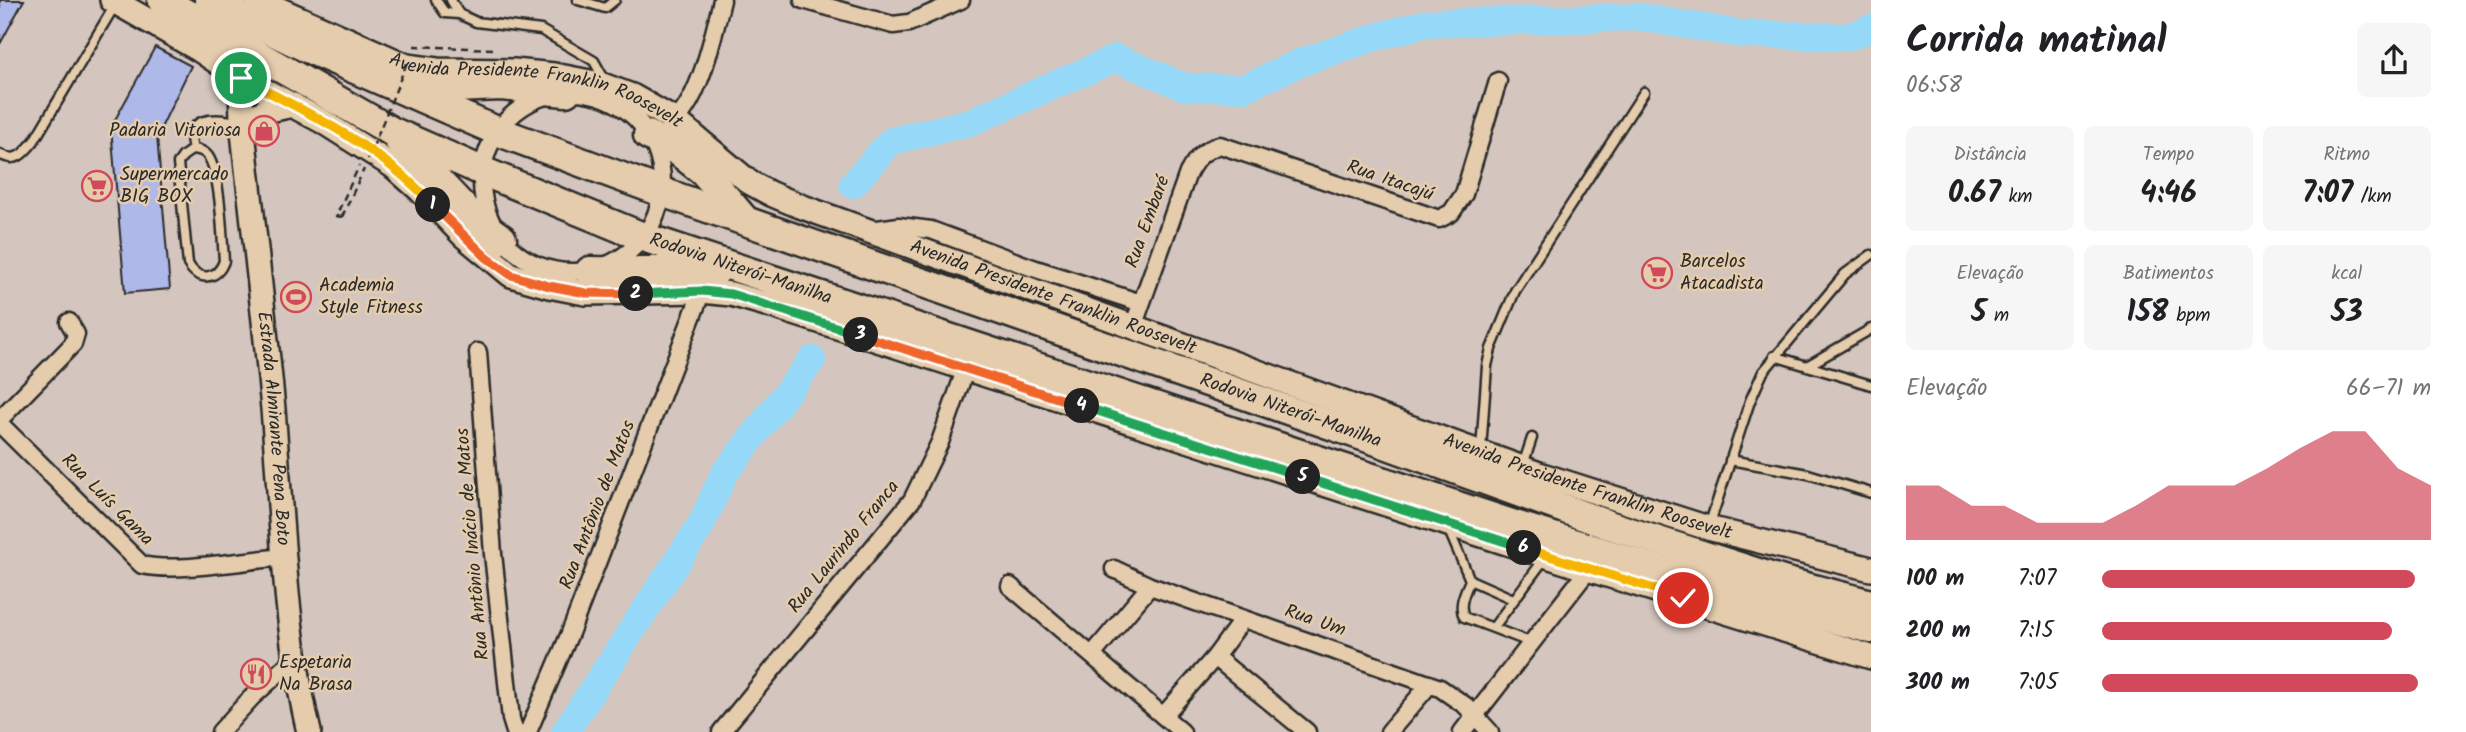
<!DOCTYPE html>
<html lang="pt">
<meta charset="utf-8">
<style>
:root{--surface:#fff;--page:#f6f6f6;--text:#202124;--muted:#757577;--accent:#d1495b}
body{margin:0;font-family:Kalam,sans-serif;background:var(--page);color:var(--text);height:100vh;display:flex;flex-direction:column;font-size:26px;white-space:nowrap}
*{box-sizing:border-box;margin:0}
p{font-size:23px;color:var(--muted)}
.icon{flex:none;width:38px;height:38px;fill:none;stroke:currentColor;stroke-width:2;stroke-linecap:round;stroke-linejoin:round}
.map{position:relative;flex:1;overflow:hidden}
.details{display:flex;flex-direction:column;background:var(--surface);width:595px}
.details>*{flex:none}
.pin{position:absolute;display:grid;place-items:center;width:60px;height:60px;color:#fff;margin:-30px;border:4px solid #fff;border-radius:50%;box-shadow:0 2px 7px #0007}
.km{position:absolute;width:35px;height:35px;margin:-18px;border-radius:50%;background:#222;color:#fff;font-size:19px;line-height:35px;text-align:center}
.round{display:grid;place-items:center;flex:none;width:74px;height:74px;border-radius:10px;background:var(--page)}
.overview{display:flex;align-items:center;justify-content:space-between;height:119px;padding:0 35px}
h1{font-size:38px;font-weight:700;line-height:52px}
.metrics{display:grid;grid-template-columns:repeat(3,1fr);gap:10px;height:119px;padding:7px 35px}
.metrics div{display:grid;align-content:center;border-radius:10px;background:var(--page);text-align:center}
.metrics b{font-size:30px;font-weight:700}
.metrics small{font-size:19px;font-weight:400}
.metrics p{font-size:19px}
.chart{height:196px;padding:14px 35px}
.chart p{display:flex;justify-content:space-between}
.chart svg{width:100%;height:126px;margin-top:7px;fill:var(--accent);opacity:.7}
ul{padding:0 35px;list-style:none;font-size:23px}
li{display:grid;grid-template-columns:112px 84px 1fr;align-items:center;height:52px}
li i{height:18px;border-radius:9px;background:var(--accent)}
main{display:flex;flex:1;min-height:0}
.map>svg:first-child{display:block}
</style>
<main>
<div class="map">
<svg width="1871" height="732" viewBox="0 0 1871 732">
<rect width="100%" height="100%" fill="#d4c6be"/>
<filter id="ink" filterUnits="userSpaceOnUse"><feTurbulence type="fractalNoise" baseFrequency=".0143" numOctaves="2"/><feDisplacementMap in="SourceGraphic" scale="14" xChannelSelector="R" yChannelSelector="G"/><feConvolveMatrix kernelMatrix="1 2 1 2 8 2 1 2 1" color-interpolation-filters="sRGB"/></filter>
<g filter="url(#ink)">
<g fill="none" stroke-linecap="round" stroke-linejoin="round">
<path stroke="#95d8f7" stroke-width="28" d="M853,184L891,141L970,122L1116,58L1185,87L1244,88L1299,63L1372,38L1427,23L1639,17L1741,34L1848,37L1871,28
M565,732L701,525L724,474L812,360"/>
</g>
<path fill="#aeb8e9" stroke="#2b2b2b" stroke-width="2" d="M0,0H24L0,44Z
M155,47L191,66L157,136L170,289L125,293L111,127Z"/>
<g fill="none" stroke-linecap="round" stroke-linejoin="round">
<g stroke="#2b2b2b" stroke-width="13">
<path id="lane" d="M436,0L445,13L459,14L476,22L541,30L594,61L604,79
M451,0L459,14
M578,0L605,8L615,0
M193,149C200,150 204,151 208,156C221,175 222,237 224,261C217,281 198,281 188,264L178,163L183,156Z
M193,149C184,116 214,117 238,122
M0,154C16,164 24,153 34,141L115,5
M1774,356L1871,385
M1807,366L1871,329
M1481,450L1487,366L1491,349L1515,291L1644,92
M1730,460L1808,474L1871,493
M1523,465L1532,438
M1709,526L1750,401L1763,372L1845,274L1871,255
M1448,528L1470,580C1465,592 1458,605 1464,617L1493,628L1545,558
M1470,580L1513,599
M1493,628L1532,643"/>
</g>
<g stroke="#2b2b2b" stroke-width="21">
<path id="street" d="M803,0L893,25L909,23L961,0
M482 182a90 90 0 1 1 180 0a90 90 0 1 1-180 0Z
M669,125C699,107 714,33 722,0
M870,230L899,226L931,230L1033,268L1141,303
M1133,327L1188,173C1196,158 1204,150 1220,145L1439,219L1451,213L1464,194L1498,81
M478,352L493,554L511,719L515,732
M0,419L73,344L76,334L69,322
M0,424L142,565C177,573 246,560 284,557
M1114,569L1150,586L1440,688L1466,706L1490,732
M1010,586L1182,732
M1093,654L1150,586
M1215,657L1307,732
M1163,716L1215,657L1243,619
M220,732L252,697L295,658
M528,732L570,633L702,291
M721,732L912,500L940,442L966,368
M1389,732L1430,684
M1462,732L1589,569"/>
</g>
<g stroke="#2b2b2b" stroke-width="28">
<g id="secondary">
<path d="M112,0L198,49L241,78L322,121L393,166L420,190L464,236L511,275L549,286L585,293L702,291L731,294L766,304L1575,565L1871,657"/>
<path id="s1" d="M258,0L407,66L437,70L514,71L554,75L600,84L632,96L676,121L749,182L771,194L800,206L1539,474L1708,528L1871,569"/>
<path id="s2" d="M241,78L242,122C252,218 264,313 273,409C282,517 284,626 309,732"/>
<path d="M242,122L265,111L293,105"/>
</g>
</g>
<g stroke="#2b2b2b" stroke-width="33">
<g id="highway">
<path id="s3" d="M162,0L391,131L482,171L643,237L1515,525L1698,582L1871,629"/>
<path id="s4" d="M209,0L309,49L497,131L662,192L1377,441L1609,525L1783,581L1871,604"/>
<path d="M196,30L241,78"/>
<path d="M408,90L501,86L566,92"/>
<path d="M648,135L679,152L703,171L744,219"/>
<path d="M398,139L474,219L502,239"/>
<path d="M590,271C632,272 674,270 716,271"/>
</g>
</g>
<path stroke="#2b2b2b" stroke-width="2.5" stroke-dasharray="7 5" stroke-linecap="butt" d="M414,46L493,49V51
M342,217L336,216L359,166
M342,217L364,169"/>
<use href="#lane" stroke="#e4ccac" stroke-width="8"/>
<use href="#street" stroke="#e4ccac" stroke-width="16"/>
<use href="#secondary" stroke="#e4ccac" stroke-width="23"/>
<use href="#highway" stroke="#e4ccac" stroke-width="28"/>
<path stroke="#2b2b2b" stroke-width="2.5" stroke-dasharray="7 5" stroke-linecap="butt" d="M368,159L408,60"/>
</g>
</g>
<g fill="none" stroke-linecap="round" stroke-linejoin="round" filter="url(#ink)">
<g stroke="#fff" stroke-width="14">
<path id="split-1" d="M241,78C309,113 381,147 433,205"/>
</g>
<g stroke="#fff" stroke-width="14">
<path id="split-2" d="M433,205L486,257L511,275L549,286L586,293L636,294"/>
</g>
<g stroke="#fff" stroke-width="14">
<path id="split-3" d="M636,294L702,291L731,294L861,335"/>
</g>
<g stroke="#fff" stroke-width="14">
<path id="split-4" d="M861,335L1082,406"/>
</g>
<g stroke="#fff" stroke-width="14">
<path id="split-5" d="M1082,406L1303,477"/>
</g>
<g stroke="#fff" stroke-width="14">
<path id="split-6" d="M1303,477L1524,548"/>
</g>
<g stroke="#fff" stroke-width="14">
<path id="split-7" d="M1524,548L1683,598"/>
</g>
<use href="#split-1" stroke="#f5b400" stroke-width="9"/>
<use href="#split-2" stroke="#f0652b" stroke-width="9"/>
<use href="#split-3" stroke="#22a559" stroke-width="9"/>
<use href="#split-4" stroke="#f0652b" stroke-width="9"/>
<use href="#split-5" stroke="#22a559" stroke-width="9"/>
<use href="#split-6" stroke="#22a559" stroke-width="9"/>
<use href="#split-7" stroke="#f5b400" stroke-width="9"/>
</g>
<defs>
<g id="shop-ring" transform="scale(1.575)"><circle r="9.5" fill="#e4ccac" stroke="#d1495b" stroke-width="1.5"/><path d="M-5-2.5h2.3a2.7 3.5 0 0 1 5.4 0H5L5.5 6h-11ZM-1.5-2.5h3a1.5 2.3 0 0 0-3 0Z" fill="#d1495b"/></g>
<g id="supermarket-ring" transform="scale(1.575)"><circle r="9.5" fill="#e4ccac" stroke="#d1495b" stroke-width="1.5"/><path d="M-6-5.5h2.5l.6 2H6L4.5 2H-2.5L-4.4-4H-6ZM-1.5 3.2a1.3 1.3 0 1 0 .1 0ZM3 3.2a1.3 1.3 0 1 0 .1 0Z" fill="#d1495b"/></g>
<g id="stadium-ring" transform="scale(1.575)"><circle r="9.5" fill="#e4ccac" stroke="#d1495b" stroke-width="1.5"/><path d="M0-5a6.5 5 0 1 0 0 10a6.5 5 0 1 0 0-10ZM-3.5-1.8h7v3.6h-7Z" fill="#d1495b"/></g>
<g id="restaurant-ring" transform="scale(1.575)"><circle r="9.5" fill="#e4ccac" stroke="#d1495b" stroke-width="1.5"/><path d="M-5-6h1v4h1v-4h1v4h1v-4h1v5L-1.5 .5V6h-2V.5L-5-1ZM5-6V6H3V1.5H1.5Q1.5-4 5-6Z" fill="#d1495b"/></g>
</defs>
<g fill-rule="evenodd">
<use href="#shop-ring" x="264" y="131"/>
<use href="#supermarket-ring" x="97" y="186"/>
<use href="#supermarket-ring" x="1657" y="273"/>
<use href="#stadium-ring" x="296" y="297"/>
<use href="#restaurant-ring" x="256" y="674"/>
</g>
<g text-anchor="middle" dominant-baseline="central" stroke-width="5" stroke-linejoin="round" paint-order="stroke">
<g font-size="19" fill="#2b2b2b" stroke="#e4ccac">
<text stroke="none"><textPath href="#s1" startOffset="296">Avenida Presidente Franklin Roosevelt</textPath></text>
<text transform="translate(1390 181) rotate(19)">Rua Itacajú</text>
<text transform="translate(1148 222) rotate(-70)">Rua Embaré</text>
<text stroke="none"><textPath href="#s3" startOffset="640">Rodovia Niterói-Manilha</textPath></text>
<text stroke="none"><textPath href="#s1" startOffset="863">Avenida Presidente Franklin Roosevelt</textPath></text>
<text stroke="none"><textPath href="#s4" startOffset="1158">Rodovia Niterói-Manilha</textPath></text>
<text stroke="none"><textPath href="#s2" startOffset="352">Estrada Almirante Pena Boto</textPath></text>
<text stroke="none"><textPath href="#s1" startOffset="1430">Avenida Presidente Franklin Roosevelt</textPath></text>
<text transform="translate(107 500) rotate(45)">Rua Luís Gama</text>
<text transform="translate(598 505) rotate(-69)">Rua Antônio de Matos</text>
<text transform="translate(473 544) rotate(-95)">Rua Antônio Inácio de Matos</text>
<text transform="translate(844 547) rotate(-51)">Rua Laurindo Franca</text>
<text transform="translate(1315 621) rotate(19)">Rua Um</text>
</g>
<g font-size="19" fill="#2b2b2b" stroke="#e4ccac" text-anchor="start">
<text x="241" y="131" text-anchor="end">Padaria Vitoriosa</text>
<text x="120" y="175">Supermercado<tspan x="120" dy="22">BIG BOX</tspan></text>
<text x="1680" y="262">Barcelos<tspan x="1680" dy="22">Atacadista</tspan></text>
<text x="319" y="286">Academia<tspan x="319" dy="22">Style Fitness</tspan></text>
<text x="279" y="663">Espetaria<tspan x="279" dy="22">Na Brasa</tspan></text>
</g>
</g>
</svg>
<div class="pin" style="left:241px;top:78px;background:#1e9e55"><svg class="icon" aria-label="arrive" viewBox="0 0 24 24"><path d="M6 21V4h12l-3 4 3 4H6"/></svg></div>
<div class="pin" style="left:1683px;top:598px;background:#d93025"><svg class="icon" aria-label="check" viewBox="0 0 24 24"><path d="M5 12l5 5 9-10"/></svg></div>
<b class="km" style="left:433px;top:205px">1</b>
<b class="km" style="left:636px;top:294px">2</b>
<b class="km" style="left:861px;top:335px">3</b>
<b class="km" style="left:1082px;top:406px">4</b>
<b class="km" style="left:1303px;top:477px">5</b>
<b class="km" style="left:1524px;top:548px">6</b>
</div>
<section class="details">
<div class="overview"><div><h1>Corrida matinal</h1><p>06:58</p></div><a class="round"><svg class="icon" aria-label="share" viewBox="0 0 24 24"><path d="M12 15V3M7 8l5-5 5 5M5 13v7h14v-7"/></svg></a></div>
<div class="metrics">
<div><p>Distância</p><b>0.67<small> km</small></b></div>
<div><p>Tempo</p><b>4:46</b></div>
<div><p>Ritmo</p><b>7:07<small> /km</small></b></div>
</div>
<div class="metrics">
<div><p>Elevação</p><b>5<small> m</small></b></div>
<div><p>Batimentos</p><b>158<small> bpm</small></b></div>
<div><p>kcal</p><b>53</b></div>
</div>
<div class="chart"><p><span>Elevação</span>66–71 m</p>
<svg viewBox="0 0 160 44" preserveAspectRatio="none"><path d="M0 44V25L10 25L20 32L30 32L40 38L50 38L60 38L70 32L80 25L90 25L100 25L110 19L120 12L130 6L140 6L150 19L160 25V44z"/></svg>
</div>
<ul>
<li><b>100 m</b>7:07<i style="width:95%"></i></li>
<li><b>200 m</b>7:15<i style="width:88%"></i></li>
<li><b>300 m</b>7:05<i style="width:96%"></i></li>
</ul>
</section>
</main>
